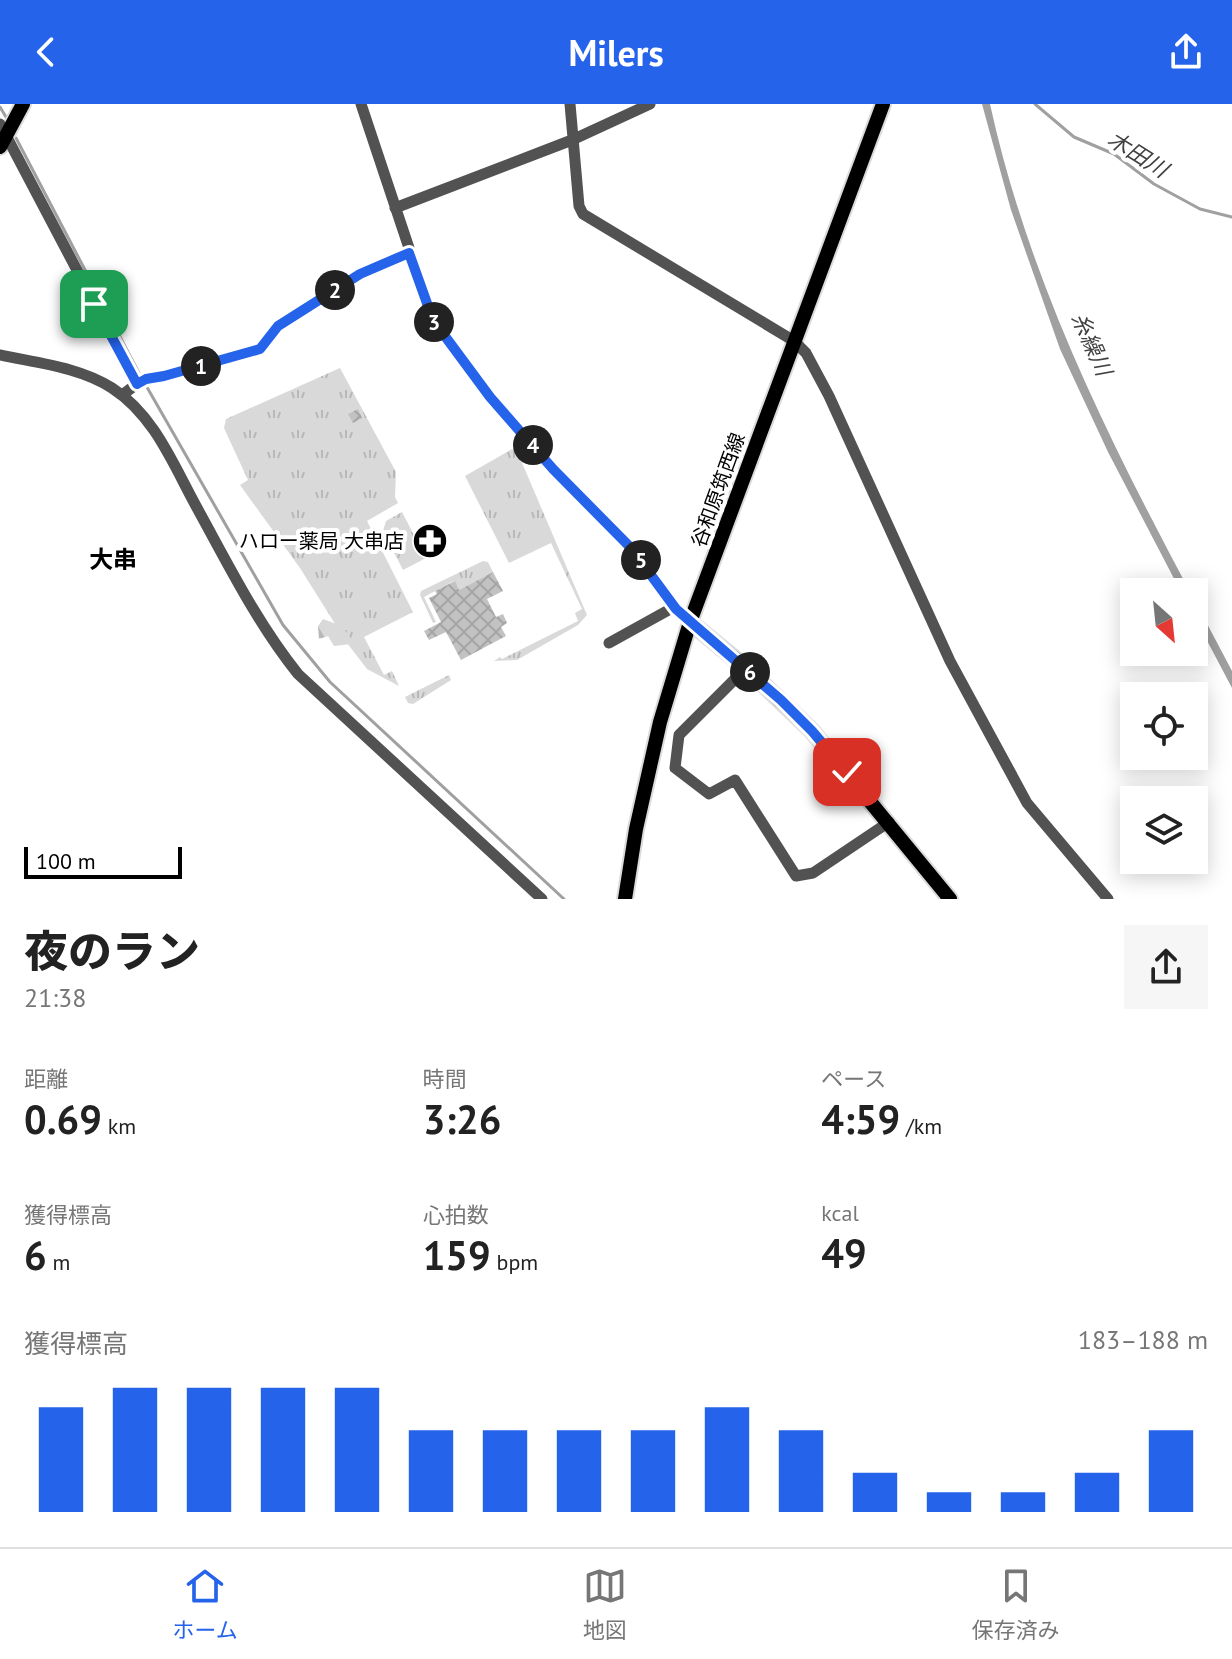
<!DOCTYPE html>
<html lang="ja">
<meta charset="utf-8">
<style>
:root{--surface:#fff;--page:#f6f6f6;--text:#222;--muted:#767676;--line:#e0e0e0;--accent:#2563eb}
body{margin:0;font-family:"PT Sans","Noto Sans JP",sans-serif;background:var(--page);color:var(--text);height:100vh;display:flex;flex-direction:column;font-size:30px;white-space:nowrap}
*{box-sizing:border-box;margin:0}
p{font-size:26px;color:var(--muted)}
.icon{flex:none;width:44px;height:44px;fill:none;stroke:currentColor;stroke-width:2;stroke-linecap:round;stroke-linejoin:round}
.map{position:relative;height:795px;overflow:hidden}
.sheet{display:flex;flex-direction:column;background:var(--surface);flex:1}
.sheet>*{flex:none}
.needle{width:52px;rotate:153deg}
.fabs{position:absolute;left:1120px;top:474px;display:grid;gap:16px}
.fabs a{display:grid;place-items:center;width:88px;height:88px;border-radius:0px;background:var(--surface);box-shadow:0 4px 20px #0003;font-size:40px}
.scale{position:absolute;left:24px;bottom:20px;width:158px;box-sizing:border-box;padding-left:8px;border:4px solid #000;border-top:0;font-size:22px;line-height:28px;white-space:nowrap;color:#000;-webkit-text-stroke:6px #fff;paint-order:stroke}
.pin{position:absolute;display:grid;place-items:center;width:68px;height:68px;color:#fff;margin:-34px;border-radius:16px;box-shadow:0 4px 12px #0006}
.km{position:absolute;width:40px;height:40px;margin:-20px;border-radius:50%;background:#222;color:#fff;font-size:22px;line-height:40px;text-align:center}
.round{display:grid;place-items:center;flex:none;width:84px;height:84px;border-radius:0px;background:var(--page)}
.head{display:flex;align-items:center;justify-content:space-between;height:136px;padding:0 24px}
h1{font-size:44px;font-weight:800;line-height:60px}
.stats{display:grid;grid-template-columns:repeat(3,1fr);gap:12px;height:136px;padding:8px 24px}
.stats div{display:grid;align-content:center}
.stats b{font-size:40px;font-weight:800}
.stats small{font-size:22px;font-weight:400}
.stats p{font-size:22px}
.chart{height:224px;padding:16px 24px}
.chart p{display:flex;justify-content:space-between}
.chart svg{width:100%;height:144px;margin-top:8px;stroke:var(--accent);stroke-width:6}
header{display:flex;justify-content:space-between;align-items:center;height:104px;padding:0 24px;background:var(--accent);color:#fff;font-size:36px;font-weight:800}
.tabs{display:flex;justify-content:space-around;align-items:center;height:112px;border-top:2px solid var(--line);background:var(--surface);font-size:22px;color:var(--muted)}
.tabs a{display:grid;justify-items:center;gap:4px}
.tabs .on{color:var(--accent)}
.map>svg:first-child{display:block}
</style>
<header><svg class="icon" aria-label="back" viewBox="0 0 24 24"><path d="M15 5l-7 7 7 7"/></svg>Milers<svg class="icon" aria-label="share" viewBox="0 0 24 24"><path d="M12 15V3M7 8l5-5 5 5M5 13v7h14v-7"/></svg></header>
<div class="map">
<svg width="1232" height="795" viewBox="0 0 1232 795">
<defs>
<pattern id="grass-tufts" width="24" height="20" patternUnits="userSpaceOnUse" patternTransform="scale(2)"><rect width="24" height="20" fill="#d9d9d9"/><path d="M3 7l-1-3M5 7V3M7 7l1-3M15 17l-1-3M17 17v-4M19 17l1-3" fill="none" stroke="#b8b8b8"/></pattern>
<pattern id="forest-firs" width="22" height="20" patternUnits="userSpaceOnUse" patternTransform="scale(2)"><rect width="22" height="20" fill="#d9d9d9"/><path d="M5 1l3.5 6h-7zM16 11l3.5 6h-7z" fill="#b8b8b8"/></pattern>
<pattern id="building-cross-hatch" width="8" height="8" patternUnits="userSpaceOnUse" patternTransform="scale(2)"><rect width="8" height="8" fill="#c2c2c2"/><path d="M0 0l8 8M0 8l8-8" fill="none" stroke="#a5a5a5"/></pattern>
</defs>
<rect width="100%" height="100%" fill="#fff"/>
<path fill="url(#grass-tufts)" d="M340,264L396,368L395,393L398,399L367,417L413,508L364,533L384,571L392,567L399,582L367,565L347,539L300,464L240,381L248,376L224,324L226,315Z
M512,345L517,347L587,511L578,521L517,556L494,557L500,553L502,555L578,517L575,509L582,505L551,439L509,459L465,372Z
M402,408L426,454L403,466L383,427L386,417Z
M483,457L488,458L493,468L459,486L454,477L424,493L436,518L433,519L420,491L421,487Z
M449,571L451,576L413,600L408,599L405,593Z"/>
<path fill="url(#forest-firs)" d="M323,515L342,522L352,536L351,540L334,542L328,532L319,535L318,522Z"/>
<path fill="#a0a0a0" d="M982,0H990C1028,174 1107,332 1190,488H1181L1108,348L1060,245L1011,106Z
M1194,495L1232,567V584L1194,512Z"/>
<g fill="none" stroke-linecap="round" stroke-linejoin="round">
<path stroke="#a0a0a0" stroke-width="3" d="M1035,0L1074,33L1114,50L1154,80L1200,105L1232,113
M0,3L6,13
M16,34L140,271L283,521L330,578L564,795"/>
</g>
<path fill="url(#building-cross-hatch)" d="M358,305L362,314L353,319L348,310Z
M433,422L444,443L427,451L417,430Z
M493,468L503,487L487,495L496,513L503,510L507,519L501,523L506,532L461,556L446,528L429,536L424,527L441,518L429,494L437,490L435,487L455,477L459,486Z"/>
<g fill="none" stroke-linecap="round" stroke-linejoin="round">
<g stroke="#dbdbdb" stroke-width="18">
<path id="major" d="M0,43L23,0
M690,518L746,564L812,627L950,795
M625,795L636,725L660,618L690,518L883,0"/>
</g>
<path stroke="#525252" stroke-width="11" d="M361,0L433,216L490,293L553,365L631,444L676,505L690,518
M570,0L579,102L583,110L794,237L806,249L829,292L950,557L1027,699L1108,795
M0,20L137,280L122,291
M395,104L572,36L650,0
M0,251C37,259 79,263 112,284C154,311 173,360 196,402C228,460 257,519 298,570L542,795
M137,280L146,275L164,272L260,245L278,222L360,170L409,149
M609,539L674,503
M746,564L679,631L675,664L709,690L735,676L796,772L813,769L889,718"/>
<use href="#major" stroke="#000" stroke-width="14"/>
</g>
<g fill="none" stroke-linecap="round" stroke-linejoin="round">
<g stroke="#fff" stroke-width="16">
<path id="route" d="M94,200L137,280L146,275L164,272L260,245L278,222L360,170L409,149L433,216L490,293L553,365L631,444L676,505L781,596L812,627L847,668"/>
</g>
<use href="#route" stroke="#2563eb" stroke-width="10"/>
</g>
<defs>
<g id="pharmacy-disc" transform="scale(1.8)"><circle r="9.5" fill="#000" stroke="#fff"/><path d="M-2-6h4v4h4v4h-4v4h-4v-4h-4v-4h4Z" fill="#fff"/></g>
</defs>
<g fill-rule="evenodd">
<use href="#pharmacy-disc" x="430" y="437"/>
</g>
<g text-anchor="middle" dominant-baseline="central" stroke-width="8" stroke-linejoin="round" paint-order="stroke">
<g font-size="20" fill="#000" stroke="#fff">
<text transform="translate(718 386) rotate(-70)">谷和原筑西線</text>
</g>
<g font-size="20" fill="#000" stroke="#fff" text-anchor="end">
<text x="404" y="437">ハロー薬局 大串店</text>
</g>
<g font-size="22" font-style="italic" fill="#414141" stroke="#fff">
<text transform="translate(1138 50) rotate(32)">木田川</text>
<text transform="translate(1092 240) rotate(66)">糸繰川</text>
</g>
<g font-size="24" font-weight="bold" fill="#000" stroke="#fff">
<text x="113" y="455">大串</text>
</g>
</g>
</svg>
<div class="fabs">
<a><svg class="needle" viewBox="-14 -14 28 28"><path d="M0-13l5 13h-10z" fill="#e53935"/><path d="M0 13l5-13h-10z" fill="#767676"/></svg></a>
<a><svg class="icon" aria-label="locate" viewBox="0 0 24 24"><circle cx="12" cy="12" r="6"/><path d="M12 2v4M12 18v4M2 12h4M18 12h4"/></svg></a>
<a><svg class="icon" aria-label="layers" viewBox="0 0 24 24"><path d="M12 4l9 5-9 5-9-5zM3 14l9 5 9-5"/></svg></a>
</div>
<div class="scale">100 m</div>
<div class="pin" style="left:94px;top:200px;background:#1e9e55"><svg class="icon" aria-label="arrive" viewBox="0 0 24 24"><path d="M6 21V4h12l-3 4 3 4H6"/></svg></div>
<div class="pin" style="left:847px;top:668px;background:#d93025"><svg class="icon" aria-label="check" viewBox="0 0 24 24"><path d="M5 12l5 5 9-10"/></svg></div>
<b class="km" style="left:201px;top:262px">1</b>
<b class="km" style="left:335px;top:186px">2</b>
<b class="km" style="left:434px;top:218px">3</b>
<b class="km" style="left:533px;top:341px">4</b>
<b class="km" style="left:641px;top:456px">5</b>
<b class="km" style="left:750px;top:568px">6</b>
</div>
<section class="sheet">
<div class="head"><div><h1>夜のラン</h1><p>21:38</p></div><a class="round"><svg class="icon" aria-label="share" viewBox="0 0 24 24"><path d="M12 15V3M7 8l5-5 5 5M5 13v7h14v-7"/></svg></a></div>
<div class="stats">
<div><p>距離</p><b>0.69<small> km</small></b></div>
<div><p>時間</p><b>3:26</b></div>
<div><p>ペース</p><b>4:59<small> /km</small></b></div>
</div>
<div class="stats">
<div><p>獲得標高</p><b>6<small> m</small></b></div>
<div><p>心拍数</p><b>159<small> bpm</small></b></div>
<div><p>kcal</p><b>49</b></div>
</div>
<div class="chart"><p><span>獲得標高</span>183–188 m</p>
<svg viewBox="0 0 160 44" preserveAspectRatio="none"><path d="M5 44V12M15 44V6M25 44V6M35 44V6M45 44V6M55 44V19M65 44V19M75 44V19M85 44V19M95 44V12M105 44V19M115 44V32M125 44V38M135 44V38M145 44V32M155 44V19"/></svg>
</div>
</section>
<nav class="tabs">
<a class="on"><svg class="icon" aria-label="home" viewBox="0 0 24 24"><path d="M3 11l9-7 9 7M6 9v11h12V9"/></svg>ホーム</a>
<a><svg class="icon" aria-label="map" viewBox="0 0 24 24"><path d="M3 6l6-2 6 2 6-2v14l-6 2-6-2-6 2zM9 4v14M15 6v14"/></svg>地図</a>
<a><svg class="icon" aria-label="saved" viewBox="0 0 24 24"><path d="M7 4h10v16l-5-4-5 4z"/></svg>保存済み</a>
</nav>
